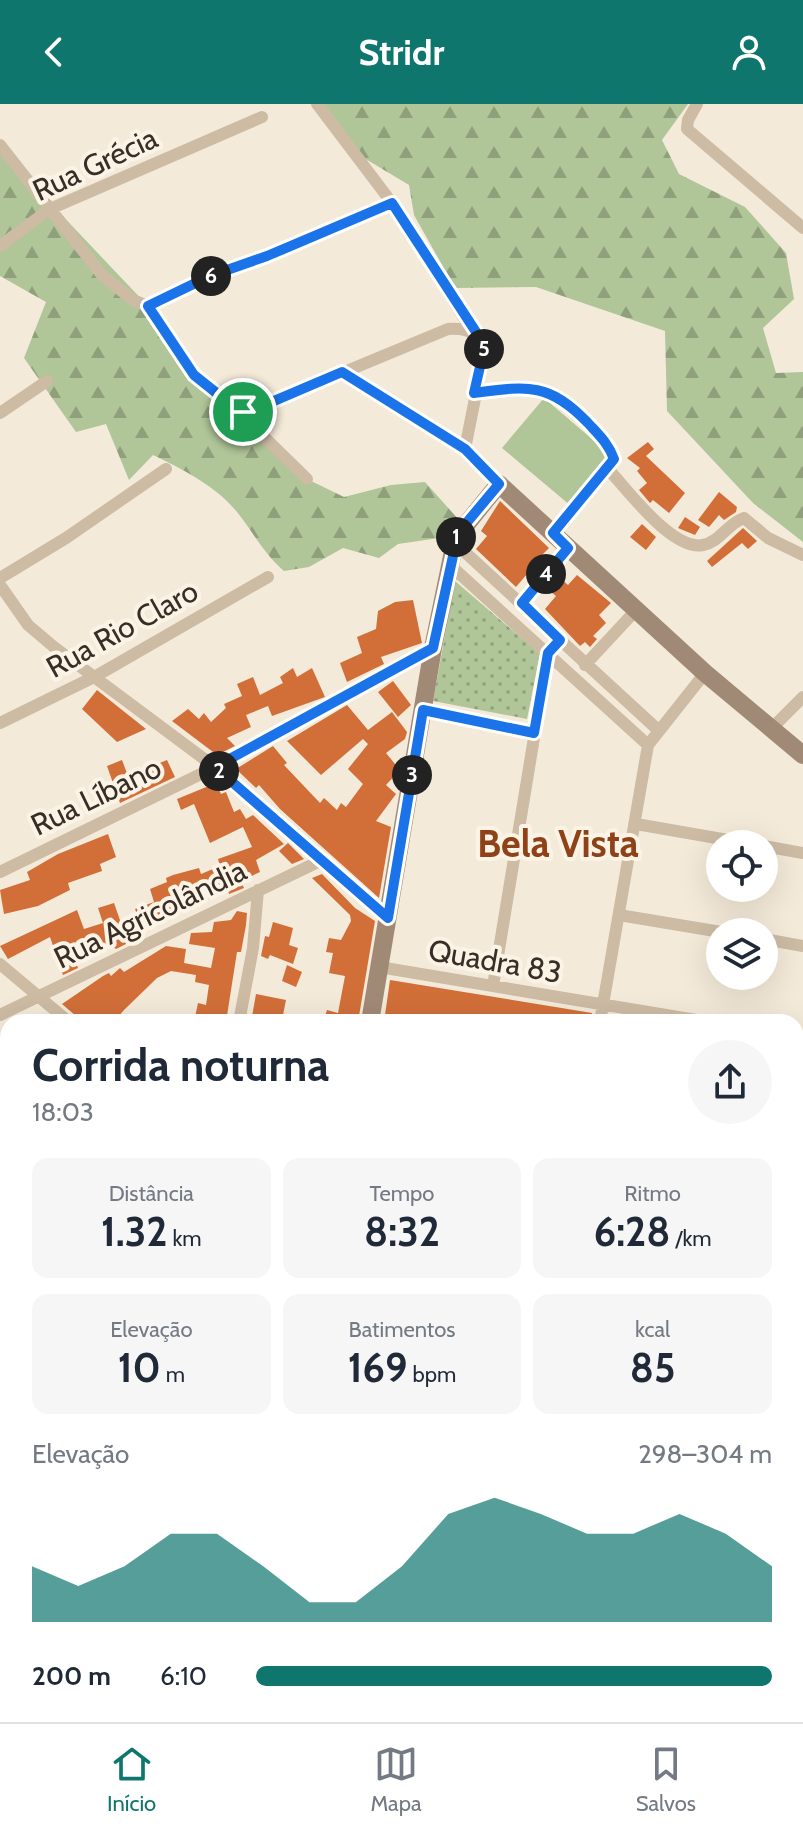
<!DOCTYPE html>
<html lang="pt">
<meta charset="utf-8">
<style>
:root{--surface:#fff;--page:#f6f6f7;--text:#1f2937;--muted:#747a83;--line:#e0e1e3;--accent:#0f766e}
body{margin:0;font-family:Cabin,sans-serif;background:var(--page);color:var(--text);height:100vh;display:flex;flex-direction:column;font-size:30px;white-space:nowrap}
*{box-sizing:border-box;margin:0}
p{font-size:26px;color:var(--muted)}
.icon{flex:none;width:44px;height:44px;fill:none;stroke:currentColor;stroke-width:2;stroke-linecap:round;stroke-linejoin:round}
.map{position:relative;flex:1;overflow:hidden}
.side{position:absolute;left:0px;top:910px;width:804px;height:708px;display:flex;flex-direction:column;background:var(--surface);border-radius:24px 24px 0 0;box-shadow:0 8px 32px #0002}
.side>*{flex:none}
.controls{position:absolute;left:706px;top:726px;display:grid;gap:16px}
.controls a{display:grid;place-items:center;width:72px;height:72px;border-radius:50%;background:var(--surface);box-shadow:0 8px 32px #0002;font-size:40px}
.pin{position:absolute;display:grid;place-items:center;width:68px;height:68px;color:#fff;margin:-34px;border:4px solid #fff;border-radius:50%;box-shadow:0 2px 8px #0007}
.km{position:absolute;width:40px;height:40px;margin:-20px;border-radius:50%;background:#222;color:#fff;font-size:22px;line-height:40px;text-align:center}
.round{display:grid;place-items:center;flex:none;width:84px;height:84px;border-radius:42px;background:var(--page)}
.summary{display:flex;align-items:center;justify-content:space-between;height:136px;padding:0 32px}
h1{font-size:44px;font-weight:700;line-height:60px}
.stats{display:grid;grid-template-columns:repeat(3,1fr);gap:12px;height:136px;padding:8px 32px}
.stats div{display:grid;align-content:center;border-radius:16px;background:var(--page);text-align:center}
.stats b{font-size:40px;font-weight:700}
.stats small{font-size:22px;font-weight:400}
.stats p{font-size:22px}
.chart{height:224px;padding:16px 32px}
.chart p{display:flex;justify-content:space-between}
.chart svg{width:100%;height:144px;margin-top:8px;fill:var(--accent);opacity:.7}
ul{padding:0 32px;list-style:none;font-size:26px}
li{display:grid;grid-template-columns:128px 96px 1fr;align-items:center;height:60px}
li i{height:20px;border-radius:10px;background:var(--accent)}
header{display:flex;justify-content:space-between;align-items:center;height:104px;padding:0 32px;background:var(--accent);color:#fff;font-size:36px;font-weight:700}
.tab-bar{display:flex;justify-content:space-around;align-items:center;height:112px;border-top:2px solid var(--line);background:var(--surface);font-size:22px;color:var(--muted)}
.tab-bar a{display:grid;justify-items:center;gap:4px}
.tab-bar .on{color:var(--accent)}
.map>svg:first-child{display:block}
</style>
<header><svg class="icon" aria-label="back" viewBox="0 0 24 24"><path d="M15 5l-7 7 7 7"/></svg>Stridr<svg class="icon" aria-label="person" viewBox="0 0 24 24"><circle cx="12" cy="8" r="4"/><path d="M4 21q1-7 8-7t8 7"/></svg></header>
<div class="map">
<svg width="803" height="1618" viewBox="0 0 803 1618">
<defs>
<pattern id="forest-firs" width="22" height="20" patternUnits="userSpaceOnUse" patternTransform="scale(2)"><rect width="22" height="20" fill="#b0c598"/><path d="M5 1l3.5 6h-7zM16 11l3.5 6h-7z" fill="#90a07c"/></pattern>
<pattern id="park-dots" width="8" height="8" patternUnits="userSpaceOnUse" patternTransform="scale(2)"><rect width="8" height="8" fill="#b0c598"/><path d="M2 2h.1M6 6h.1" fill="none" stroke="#90a07c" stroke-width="1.8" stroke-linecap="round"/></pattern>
</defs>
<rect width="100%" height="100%" fill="#f4ead9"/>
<path fill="url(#forest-firs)" d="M314,0H688L662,36L679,70L745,103L786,149L794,195L763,224L776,269L803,268V438L753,399L667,307L665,227L536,183L455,184L414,111L409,81L364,54Z
M0,46L148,202L194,271L248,308L307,375L344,393L391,381L425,378L459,416L446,433L398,440L379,454L343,444L309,463L284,467C264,450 253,428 237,408C216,382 182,365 153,351L129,376L106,320L76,328L24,254L46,198L0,172Z"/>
<path fill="url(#park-dots)" d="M455,477L540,550L527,615L433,597Z"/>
<path fill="#b0c598" d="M544,294L612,352L571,402L502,344Z"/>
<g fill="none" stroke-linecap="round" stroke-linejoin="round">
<path stroke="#75aab4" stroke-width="4" d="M0,1211L8,1213
M0,1383L8,1389"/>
</g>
<path fill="#d26f39" d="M648,338L654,345L646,352L685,389L669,409L653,396L650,399L639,386L647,379L637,367L640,364L627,354Z
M719,388L737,403L736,408L724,416L719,411L709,423L698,416Z
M500,397L549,444L539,454L544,458L531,474L528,469L516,483L476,445L487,432L481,427Z
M685,413L700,423L695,431L678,424Z
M642,420L656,433L646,446L630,433Z
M743,424L757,437L748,445L742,439L712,463L707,457Z
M557,471L568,481L577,471L611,499L599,511L606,519L593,532L597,535L590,543L585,538L580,542L545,505L556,492L546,484Z
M413,496L422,539L381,553L384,560L347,578L340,559L362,549L357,533L376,525L378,507L395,498Z
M293,564L297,573L312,564L325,593L272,612L268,602L246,611L251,623L227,634L235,642L217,651L172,617L188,605L199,615L204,609L211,618L226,604L224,600L242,592L237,580L253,573L260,591L283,579L280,573Z
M393,577L411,601L398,613L378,588Z
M97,586L102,590L146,625L117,638L82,605Z
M347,601L368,626L392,608L407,628L405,635L386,649L400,666L386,681L396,690L376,717L391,723L379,794L280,705L259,681L256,684L236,665L273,642L287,659L284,661L320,699L324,694L337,706L341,699L346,703L363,680L348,665L368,640L363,635L321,671L287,637Z
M122,656L128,672L167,656L175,673L120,699L107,662Z
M216,679L221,690L226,688L234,708L240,705L246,715L253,711L284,740L256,756L260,768L241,777L244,784L229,790L227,783L207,790L209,795L174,804L170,807L178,808L157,815L158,820L143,825L135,805L154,798L150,785L167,778L166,774L173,771L199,764L201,770L220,762L218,755L252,743L243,723L210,739L194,700L181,706L177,695Z
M108,730L116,753L100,760L102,767L68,779L70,786L38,802L4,810L0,786L30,776L27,768L58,750Z
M288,739L304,755L292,760L279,747Z
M322,770L355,804L375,817L358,918H323L327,906L338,909L345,872L329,869L333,849L326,848L329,834L341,836L351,817L350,811L312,774Z
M114,799L128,839L116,845L110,840L74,852L78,864L63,871L50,833L8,855L0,842L77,806L84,825L103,819L98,804Z
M237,807L247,809L246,821L241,848H237L226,918H201L202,914L195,913L198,899L206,901L209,881L195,878L196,871L171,867L157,874L124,906L118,913L122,918H83L62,900L103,872L109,869L111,872L120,864L124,868L166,842L186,845L184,859L211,864L215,844L189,840L191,829L212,828L214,818L231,816Z
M273,818L293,824L289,841L298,844L293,860L270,851L268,855L261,852L265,832L269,833Z
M287,861L302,868L296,883L282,877Z
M390,876L592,909L591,918H384Z
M256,890L286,896L283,911L277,910L276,918H251Z"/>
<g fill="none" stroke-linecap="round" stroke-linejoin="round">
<path stroke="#cdbba4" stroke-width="12" d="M317,0L392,99L473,228
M697,0L688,16L687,25L803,124
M0,41L102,171L133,196L148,202L194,271L239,307L248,308L448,225C473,223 484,233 482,259L465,345
M0,142L50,105L262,13
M148,202L210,172L267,152L392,99
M342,268L465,345L499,380
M474,289C534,280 552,281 595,327C604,336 613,345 613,358L608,365C627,385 672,447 703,441C720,438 728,419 744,414L768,434L803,451
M248,308L260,329L307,375
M0,309L47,277
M553,429L608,365
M455,439L657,625
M451,462L648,641
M0,474L66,434L166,365
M0,481L28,521L54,543L215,663L388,814
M522,499L568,444
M585,561L638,504
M423,606L534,629
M0,619L96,572L268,473
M772,624L803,593
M636,720L751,740
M764,742L803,749
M0,768L215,663L433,544
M619,811L721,828
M764,835L803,842
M0,860L69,918
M379,863L708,918
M493,882L548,549L560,536
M0,911L322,756
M239,918L253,844L258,786
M600,918L648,641L705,569
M796,931L803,933
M796,964L803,955
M796,1056L803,1061
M796,1196L803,1202
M796,1349L803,1340
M796,1590L803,1596
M184,1610L207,1618
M87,1618L93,1610
M366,1618L368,1610
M454,1618L460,1610
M575,1618L582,1610
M717,1618L724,1610"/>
<path stroke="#a18a75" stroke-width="18" d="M370,918L433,544L456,433L499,380L705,569L803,651
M796,1442L803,1448
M796,1470L803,1476
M250,1618L252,1610"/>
</g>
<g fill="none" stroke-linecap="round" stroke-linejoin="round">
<g stroke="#fff" stroke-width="16">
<path id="route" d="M392,99L478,231L484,245L474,289C527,282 549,278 588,319C598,330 609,340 614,355L553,429L568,444L522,499L560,536L548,549L534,629L423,606L388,814L215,663L433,544L458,429L499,380L465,345L342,268L248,308L239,307L194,271L148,202L210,172L267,152Z"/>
</g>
<use href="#route" stroke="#1a73e8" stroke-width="10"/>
</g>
<g text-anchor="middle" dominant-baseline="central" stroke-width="8" stroke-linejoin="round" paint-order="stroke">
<g font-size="30" fill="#382e26" stroke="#fbf4e6">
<text transform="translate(95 60) rotate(-25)">Rua Grécia</text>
<text transform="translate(122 525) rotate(-29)">Rua Rio Claro</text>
<text transform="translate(96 692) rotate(-26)">Rua Líbano</text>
<text transform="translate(150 810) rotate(-26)">Rua Agricolândia</text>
<text transform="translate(495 857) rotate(10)">Quadra 83</text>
</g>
<g font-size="38" font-weight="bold" fill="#8f4117" stroke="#fbf4e6">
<text x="558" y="739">Bela Vista</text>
</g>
</g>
</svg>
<div class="controls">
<a><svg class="icon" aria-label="locate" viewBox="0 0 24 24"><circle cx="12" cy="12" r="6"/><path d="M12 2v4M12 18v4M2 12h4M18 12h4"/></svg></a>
<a><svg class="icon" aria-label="layers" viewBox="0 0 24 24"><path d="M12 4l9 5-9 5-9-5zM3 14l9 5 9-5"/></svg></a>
</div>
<div class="pin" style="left:243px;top:308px;background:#1e9e55"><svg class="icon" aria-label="arrive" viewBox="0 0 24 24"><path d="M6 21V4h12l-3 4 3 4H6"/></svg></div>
<b class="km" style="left:456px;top:433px">1</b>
<b class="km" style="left:219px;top:667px">2</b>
<b class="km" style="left:412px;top:671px">3</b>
<b class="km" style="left:546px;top:470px">4</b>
<b class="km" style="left:484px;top:245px">5</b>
<b class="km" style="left:211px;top:172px">6</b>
<section class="side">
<div class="summary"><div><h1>Corrida noturna</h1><p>18:03</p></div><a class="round"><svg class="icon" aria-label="share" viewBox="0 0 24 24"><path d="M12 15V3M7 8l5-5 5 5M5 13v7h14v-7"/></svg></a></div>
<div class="stats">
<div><p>Distância</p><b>1.32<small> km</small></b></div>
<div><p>Tempo</p><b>8:32</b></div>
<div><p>Ritmo</p><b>6:28<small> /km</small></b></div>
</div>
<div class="stats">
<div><p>Elevação</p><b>10<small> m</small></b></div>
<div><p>Batimentos</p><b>169<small> bpm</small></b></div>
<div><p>kcal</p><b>85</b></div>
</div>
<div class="chart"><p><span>Elevação</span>298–304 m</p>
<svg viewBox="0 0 160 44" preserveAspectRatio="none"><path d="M0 44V27L10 33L20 27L30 17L40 17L50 27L60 38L70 38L80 27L90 11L100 6L110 11L120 17L130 17L140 11L150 17L160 27V44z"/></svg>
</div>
<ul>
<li><b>200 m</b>6:10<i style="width:100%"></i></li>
</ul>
</section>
</div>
<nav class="tab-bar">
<a class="on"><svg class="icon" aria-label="home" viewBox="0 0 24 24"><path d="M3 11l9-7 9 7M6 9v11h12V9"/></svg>Início</a>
<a><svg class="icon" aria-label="map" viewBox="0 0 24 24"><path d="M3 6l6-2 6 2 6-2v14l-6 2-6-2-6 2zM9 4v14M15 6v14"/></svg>Mapa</a>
<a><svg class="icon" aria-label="saved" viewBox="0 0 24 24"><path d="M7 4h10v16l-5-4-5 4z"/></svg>Salvos</a>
</nav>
